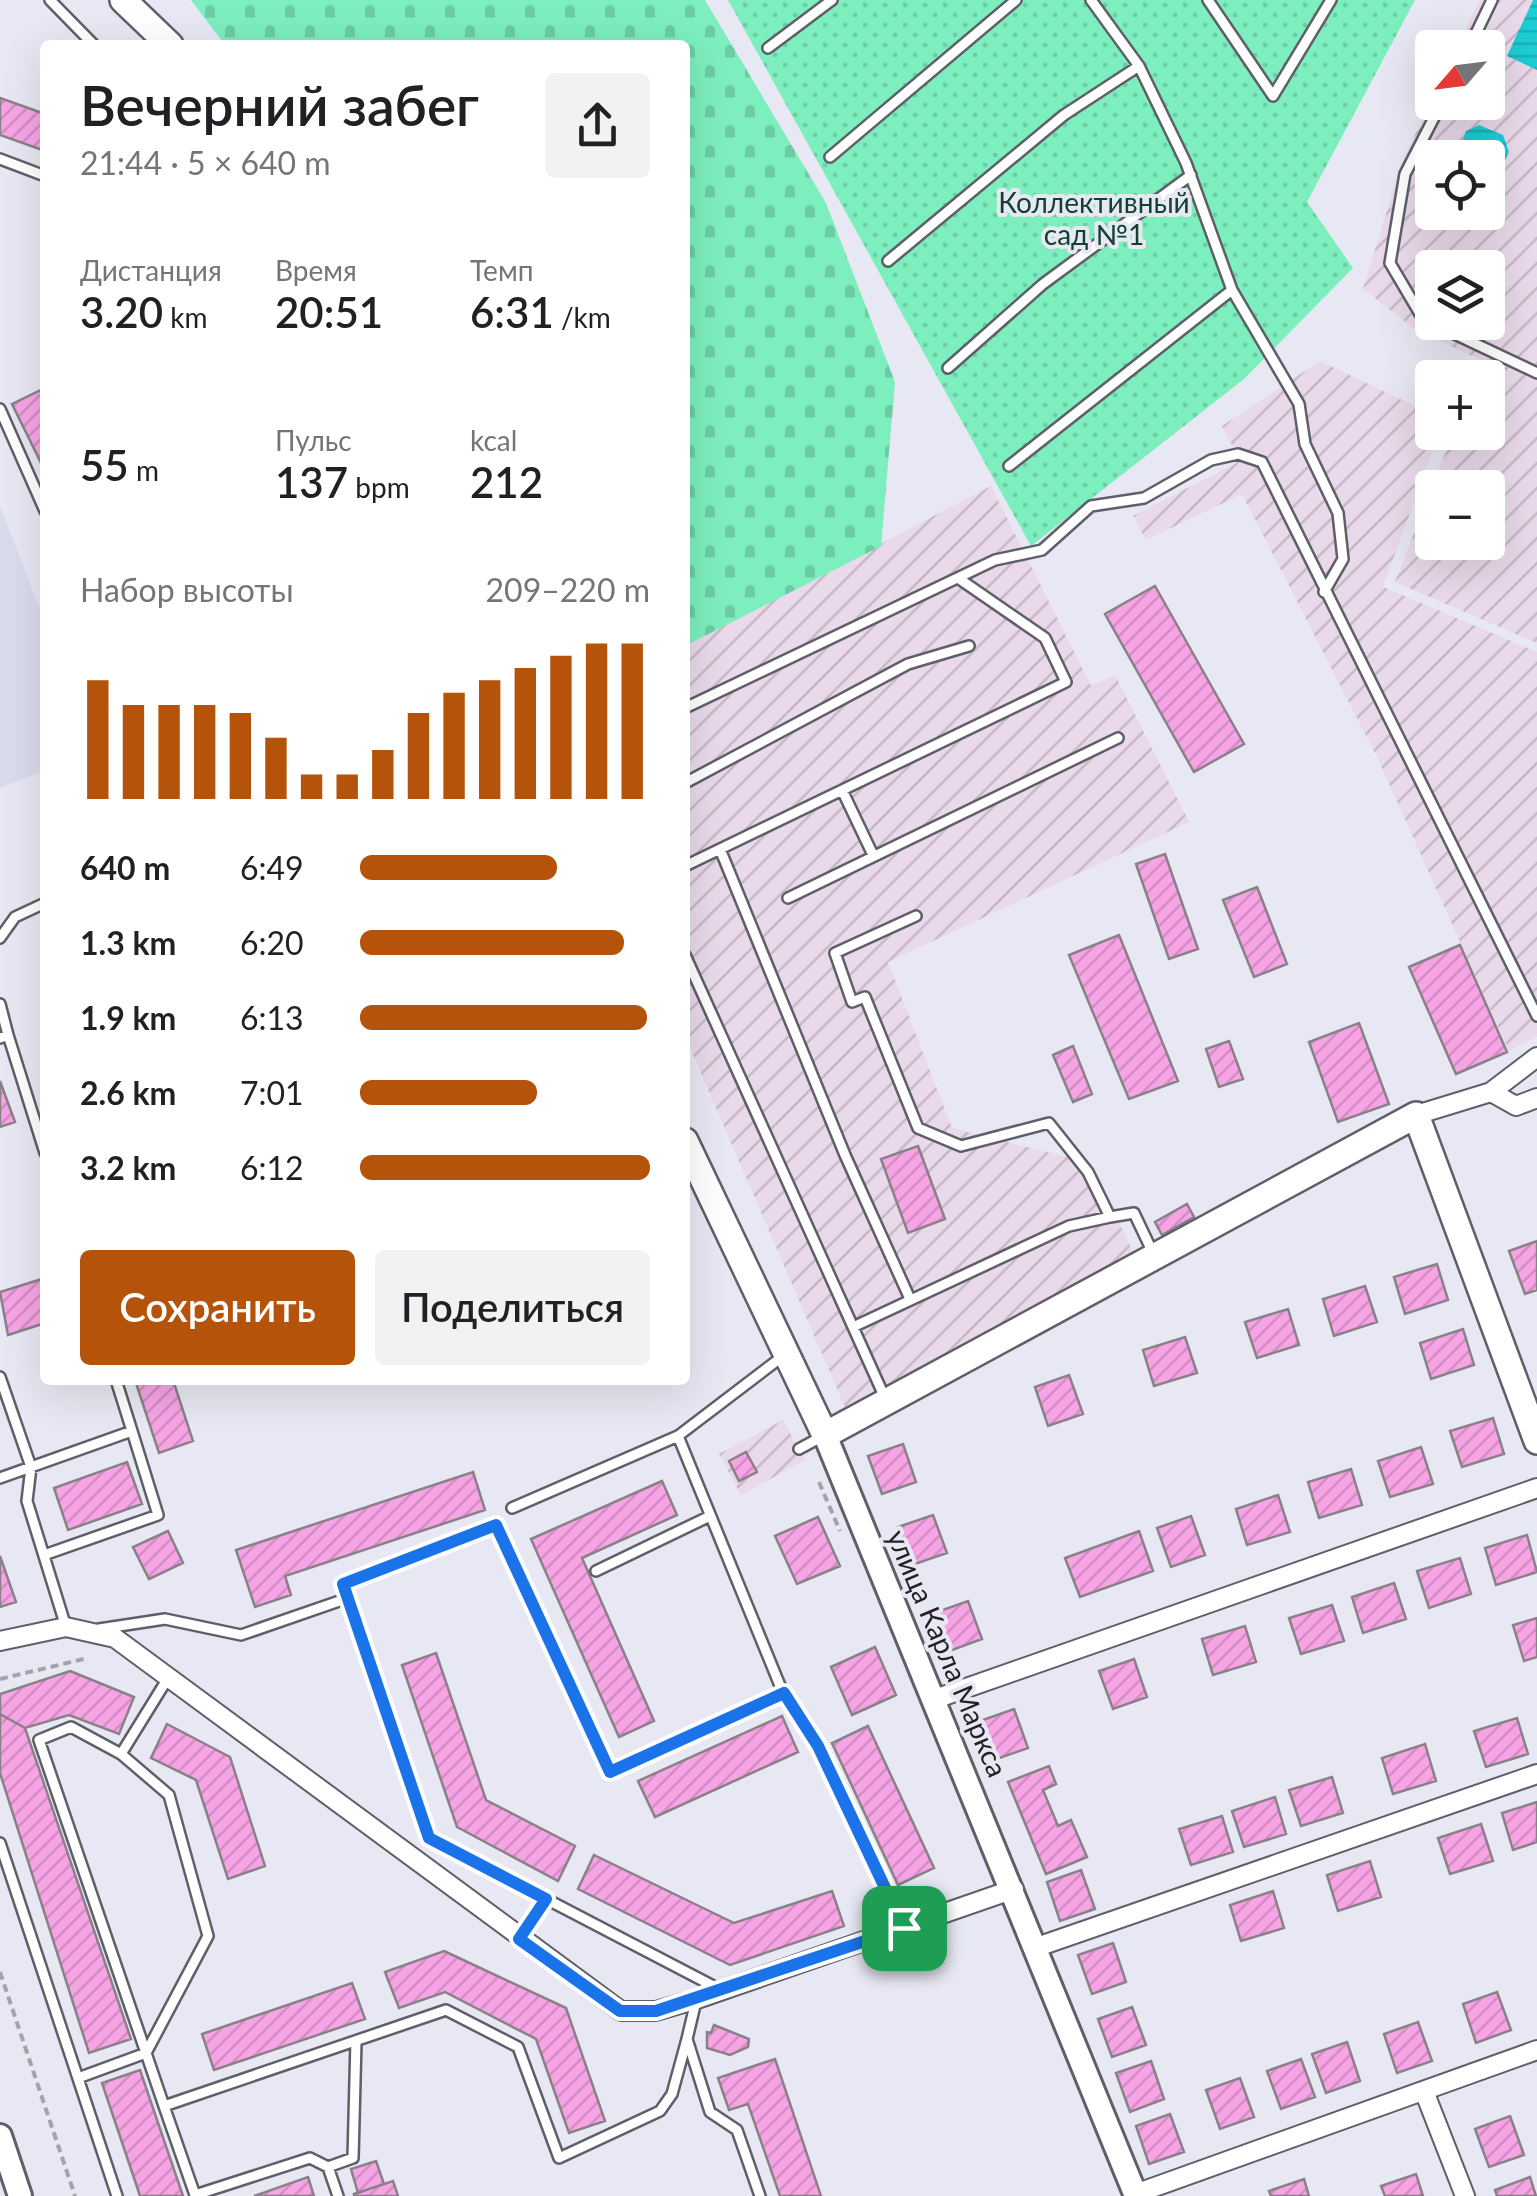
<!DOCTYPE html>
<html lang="ru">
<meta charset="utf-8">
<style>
:root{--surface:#fff;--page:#f2f2f2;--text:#202124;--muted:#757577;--accent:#b45309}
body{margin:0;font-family:Lato,sans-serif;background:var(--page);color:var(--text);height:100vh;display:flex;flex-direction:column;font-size:38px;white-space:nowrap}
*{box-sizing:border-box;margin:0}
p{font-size:32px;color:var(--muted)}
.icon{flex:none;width:55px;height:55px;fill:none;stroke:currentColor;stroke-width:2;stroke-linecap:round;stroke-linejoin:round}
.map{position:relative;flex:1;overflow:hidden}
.panel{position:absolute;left:40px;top:40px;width:650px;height:1345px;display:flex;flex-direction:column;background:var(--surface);border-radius:10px;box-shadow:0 10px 40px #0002}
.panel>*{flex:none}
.needle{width:65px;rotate:242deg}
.buttons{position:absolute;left:1415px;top:30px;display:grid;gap:20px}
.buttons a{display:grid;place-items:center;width:90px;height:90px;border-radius:10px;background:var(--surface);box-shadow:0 10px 40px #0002;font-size:50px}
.pin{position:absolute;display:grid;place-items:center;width:85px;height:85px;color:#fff;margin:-42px;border-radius:20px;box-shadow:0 5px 15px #0006}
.round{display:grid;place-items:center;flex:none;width:105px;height:105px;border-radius:10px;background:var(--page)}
.head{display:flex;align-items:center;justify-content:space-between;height:170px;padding:0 40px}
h1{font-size:55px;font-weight:600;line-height:75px}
.figures{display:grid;grid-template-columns:repeat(3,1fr);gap:15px;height:170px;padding:10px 40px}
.figures div{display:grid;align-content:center}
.figures b{font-size:42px;font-weight:600}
.figures small{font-size:28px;font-weight:400}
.figures p{font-size:28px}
.chart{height:280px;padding:20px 40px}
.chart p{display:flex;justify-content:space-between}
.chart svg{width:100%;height:180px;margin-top:10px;stroke:var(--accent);stroke-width:6}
.button{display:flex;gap:20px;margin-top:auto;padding:20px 40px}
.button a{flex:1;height:115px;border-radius:10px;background:var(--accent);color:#fff;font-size:40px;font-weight:600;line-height:115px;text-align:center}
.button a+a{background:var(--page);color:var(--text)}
ul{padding:0 40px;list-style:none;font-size:32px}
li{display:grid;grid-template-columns:160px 120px 1fr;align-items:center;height:75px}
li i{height:25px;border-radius:12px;background:var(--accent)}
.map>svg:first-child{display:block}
</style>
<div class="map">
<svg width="1537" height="2196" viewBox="0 0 1537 2196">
<defs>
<pattern id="industrial-furrows" width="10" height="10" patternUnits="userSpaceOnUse" patternTransform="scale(2.5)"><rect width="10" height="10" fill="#e9d9ea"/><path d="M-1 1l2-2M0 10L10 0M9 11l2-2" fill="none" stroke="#c8bac9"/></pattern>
<pattern id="cemetery-stones" width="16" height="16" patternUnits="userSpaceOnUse" patternTransform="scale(2.5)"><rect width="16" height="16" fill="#7deebe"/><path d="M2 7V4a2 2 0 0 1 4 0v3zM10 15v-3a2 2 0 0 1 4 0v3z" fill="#6ccca3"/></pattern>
<pattern id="garden-dots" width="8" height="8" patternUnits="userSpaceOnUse" patternTransform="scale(2.5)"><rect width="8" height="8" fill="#7deebe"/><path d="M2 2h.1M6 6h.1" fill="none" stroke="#6ccca3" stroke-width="1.8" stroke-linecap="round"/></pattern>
<pattern id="water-rules" width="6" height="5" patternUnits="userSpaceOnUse" patternTransform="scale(2.5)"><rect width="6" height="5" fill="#1dcdd6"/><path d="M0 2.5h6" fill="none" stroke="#1ab0b8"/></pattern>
<pattern id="building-hatch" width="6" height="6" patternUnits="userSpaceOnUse" patternTransform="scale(2.5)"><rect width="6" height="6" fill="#f7a4e5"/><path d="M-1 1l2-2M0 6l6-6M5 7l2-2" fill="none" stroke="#d38dc4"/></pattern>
</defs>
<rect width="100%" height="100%" fill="#e7e8f3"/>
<path fill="#dadcee" d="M0,506L45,622V770L0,788Z"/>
<path fill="url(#industrial-furrows)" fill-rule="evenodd" d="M1480,0H1537V643L1395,582L1453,433L1488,432V378L1475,377L1481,360L1416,330L1363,289L1402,162L1432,99V102H1488V48L1457,47ZM1432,158H1488V212H1432ZM1432,268H1488V322H1432ZM1432,488H1488V542H1432Z
M1320,361L1432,414V432L1439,433L1383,587L1537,652V1036L1509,1051L1378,759L1242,494L1146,540L1133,516L1240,461L1222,426Z
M991,486L1091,686L1115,675L1189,822L888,962L952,1128L1090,1163L1133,1252L845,1407L685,1036V646Z
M783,1420L805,1460L741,1495L719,1454Z"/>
<path fill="url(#cemetery-stones)" d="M191,0H705L826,203L895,382L881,546L685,646V45H225Z"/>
<path fill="url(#garden-dots)" d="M728,0H1415L1307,202L1353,268L1244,379L1031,546Z"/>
<path fill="url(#water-rules)" d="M1533,0H1537V70L1507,56Z
M1479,125L1503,135L1509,152L1502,167L1488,174V158L1461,157L1458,153L1466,131Z"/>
<path fill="url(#building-hatch)" stroke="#8a8188" stroke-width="2.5" d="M0,98L45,114V151L0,135Z
M45,388V471L12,404Z
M1155,586L1244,744L1194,772L1105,614Z
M1165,854L1198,949L1169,959L1136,864Z
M1257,887L1287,964L1254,977L1223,900Z
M1119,935L1178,1081L1129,1099L1069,955Z
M1460,945L1507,1052L1456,1074L1409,967Z
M1359,1023L1389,1104L1338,1122L1309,1042Z
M1229,1041L1243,1079L1219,1087L1206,1049Z
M1073,1046L1092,1094L1073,1102L1053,1055Z
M0,1081L15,1122L0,1127Z
M918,1146L945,1219L908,1233L881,1159Z
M1187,1204L1194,1217L1162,1235L1155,1222Z
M1537,1241V1290L1525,1294L1509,1251Z
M1437,1264L1448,1300L1405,1314L1394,1277Z
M45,1278V1323L8,1335L0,1292Z
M1365,1286L1377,1322L1334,1336L1323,1299Z
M1288,1309L1299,1345L1257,1358L1245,1322Z
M1463,1329L1474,1365L1431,1379L1420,1343Z
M1185,1337L1197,1373L1154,1386L1143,1350Z
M1069,1375L1083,1414L1048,1426L1035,1387Z
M135,1380H173L193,1441L159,1453Z
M1493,1418L1504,1454L1462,1467L1450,1431Z
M903,1444L916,1482L882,1494L868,1456Z
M1421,1447L1433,1484L1390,1497L1378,1461Z
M746,1452L757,1472L739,1481L729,1461Z
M127,1462L142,1504L68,1530L54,1488Z
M1351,1469L1362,1505L1319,1518L1308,1482Z
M473,1472L485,1510L285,1576L291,1595L255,1607L236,1550Z
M662,1481L677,1515L582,1558L654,1721L619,1737L531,1539Z
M1278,1495L1290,1532L1247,1545L1236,1509Z
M933,1515L947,1553L912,1565L898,1527Z
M1191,1516L1205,1555L1171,1567L1157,1528Z
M818,1517L840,1566L797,1584L775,1536Z
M168,1531L183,1563L149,1579L133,1547Z
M1139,1531L1153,1571L1080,1597L1065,1558Z
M1527,1535L1537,1572L1496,1585L1485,1548Z
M0,1556L16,1602L0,1607Z
M1460,1558L1471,1594L1429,1608L1417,1571Z
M1394,1583L1406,1619L1363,1633L1352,1597Z
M968,1601L982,1639L947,1652L934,1613Z
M1332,1605L1344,1641L1301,1654L1289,1618Z
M1537,1618V1657L1524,1661L1513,1625Z
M1245,1626L1256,1662L1213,1675L1202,1639Z
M875,1647L896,1695L852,1715L831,1667Z
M436,1653L486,1800L575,1846L558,1881L457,1827L402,1665Z
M1134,1659L1147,1697L1113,1709L1099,1671Z
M70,1671L134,1697L119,1734L69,1715L25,1728L0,1714V1694Z
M1014,1709L1028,1748L994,1760L980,1721Z
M0,1714L25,1728L131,2039L89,2053L0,1773Z
M782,1716L798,1752L655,1817L638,1781Z
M1517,1718L1528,1754L1486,1767L1474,1731Z
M167,1724L230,1757L265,1866L228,1879L196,1780L151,1758Z
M868,1726L934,1868L898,1885L832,1743Z
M1425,1744L1436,1781L1393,1794L1382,1758Z
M1049,1766L1056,1784L1043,1790L1058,1826L1071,1820L1087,1857L1046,1874L1008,1782Z
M1332,1777L1343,1813L1301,1826L1289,1790Z
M1275,1797L1286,1834L1244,1847L1232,1811Z
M1537,1802V1842L1513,1850L1502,1813Z
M1222,1816L1233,1852L1191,1865L1179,1829Z
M1481,1824L1493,1861L1450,1874L1438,1838Z
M594,1855L734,1923L832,1891L844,1926L730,1965L578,1889Z
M1370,1861L1381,1897L1338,1911L1327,1875Z
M1081,1870L1095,1909L1060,1921L1047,1882Z
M1273,1891L1284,1928L1241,1941L1230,1905Z
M1113,1943L1126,1982L1092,1994L1078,1955Z
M444,1951L566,2008L605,2121L569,2133L536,2039L445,1992L399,2008L385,1972Z
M352,1983L365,2019L214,2070L202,2034Z
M1497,1992L1511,2030L1476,2043L1463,2004Z
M1132,2007L1146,2045L1112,2057L1098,2019Z
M1418,2022L1432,2061L1397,2073L1384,2034Z
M714,2025L749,2039L748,2047L730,2055L707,2048V2032L711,2033Z
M1347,2042L1360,2081L1326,2093L1312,2054Z
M775,2059L821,2196H780L748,2104L729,2110L718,2078Z
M1301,2059L1315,2097L1281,2109L1267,2071Z
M1151,2061L1164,2099L1130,2112L1116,2073Z
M140,2070L183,2196H140L133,2175L102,2083Z
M1240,2078L1254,2117L1220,2129L1206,2090Z
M1170,2114L1184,2152L1149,2164L1136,2126Z
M1510,2116L1524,2155L1489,2167L1475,2129Z
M376,2161L384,2184L358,2193L351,2169Z
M1416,2174L1423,2196H1385L1381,2186Z
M308,2177L314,2196H254Z
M1530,2177L1536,2196H1497L1495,2190Z
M1304,2179L1309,2196H1271L1269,2191Z
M393,2181L398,2196H354V2194Z"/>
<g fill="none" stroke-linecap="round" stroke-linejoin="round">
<g stroke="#5e5f68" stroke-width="14">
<path id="service" d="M50,0L94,45
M1091,0L1139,66L1186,163L1232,290L1299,404L1305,444L1338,513L1343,559L1324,592
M1208,0L1273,96L1331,0
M768,48L832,0
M1469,48L1492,0
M1442,102L1405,174L1390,263L1423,319L1537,373
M830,157L1016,0
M0,159L45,176
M888,261L1064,115L1139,66
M948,368L1043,284L1191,175
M0,409L45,511
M1009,466L1232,290
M685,708L995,560L1042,550L1091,506L1144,498L1211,460L1238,454L1262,462L1537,1016
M685,783L908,664L969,646
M842,790L873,855
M720,849L845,1155L910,1299
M685,866L1066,682L1045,638L958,578
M788,898L1118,738
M916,916L835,953L852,1002L865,997L918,1128L961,1146L1049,1123L1088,1172L1110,1217L1134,1213L1153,1253
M0,938L15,917L45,903
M685,955L853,1327L1069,1226L1110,1217
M0,1004L8,1035L0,1038
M8,1035L45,1153
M853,1327L885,1398
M0,1377L31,1467L27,1501L66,1627
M678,1436L783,1693
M799,1449L823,1436
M0,1478L132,1431L116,1380
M512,1508L678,1436L783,1356
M44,1555L158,1515L132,1431
M596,1571L708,1517
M99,1629L165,1619L241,1635L348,1598
M121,1754L71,1727L39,1740L146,2053
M0,1843L117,2196
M520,1938L546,1899
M719,1989L429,1838L343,1584L496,1525L609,1772L783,1693L818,1746L904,1928
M696,2001L687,2039L710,2112L737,2130L760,2196
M146,2053L208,1936L169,1795L121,1754L168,1678
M78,2078L146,2053L164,2106L446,2010L518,2047L559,2158L660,2111L672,2094L687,2039
M164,2106L195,2195L310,2158L328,2167L338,2196
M328,2167L353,2158L356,2041"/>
</g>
<g stroke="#5e5f68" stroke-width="22">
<path id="minor" d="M1491,1092L1516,1106L1537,1098
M1416,1115L1491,1092L1537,1057
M0,1641L66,1627L115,1638L621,2011H656L697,1999L1014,1889
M935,1699L1537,1488
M1037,1947L1537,1774
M1424,2091L1465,2196
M1135,2194L1537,2050"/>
</g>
<g stroke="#5e5f68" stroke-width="28">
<path id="tertiary" d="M825,1435L1136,2196
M0,2136L20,2196"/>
</g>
<g stroke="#5e5f68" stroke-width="30">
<path id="secondary" d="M123,0L170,45
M685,1141L825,1435L1416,1115L1537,1441"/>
</g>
<path stroke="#a2a3ab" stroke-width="4" stroke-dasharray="8 5" stroke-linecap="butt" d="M819,1482L840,1531
M0,1679L88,1658
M0,1972L75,2196"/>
<use href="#service" stroke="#fff" stroke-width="9"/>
<use href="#minor" stroke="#fff" stroke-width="18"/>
<use href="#tertiary" stroke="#fff" stroke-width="22"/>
<use href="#secondary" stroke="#fff" stroke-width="25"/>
</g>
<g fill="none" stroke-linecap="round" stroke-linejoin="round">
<g stroke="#fff" stroke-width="20">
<path id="route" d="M496,1525L610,1772L784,1693L818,1746L904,1928L656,2011H620L519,1939L546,1899L429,1838L343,1584Z"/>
</g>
<use href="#route" stroke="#1a73e8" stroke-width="12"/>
</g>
<g text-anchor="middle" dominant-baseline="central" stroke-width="8" stroke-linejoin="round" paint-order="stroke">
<g font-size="28" fill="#0f422f" stroke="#e7e8f3">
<text x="1094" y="202">Коллективный<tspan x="1094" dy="32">сад №1</tspan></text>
</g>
<g font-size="28" fill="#212226" stroke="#e7e8f3">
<text transform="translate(948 1653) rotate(67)">улица Карла Маркса</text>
</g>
</g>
</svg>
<div class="buttons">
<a><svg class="needle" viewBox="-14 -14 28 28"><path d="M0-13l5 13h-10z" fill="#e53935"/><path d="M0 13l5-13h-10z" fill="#757577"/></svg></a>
<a><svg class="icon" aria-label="locate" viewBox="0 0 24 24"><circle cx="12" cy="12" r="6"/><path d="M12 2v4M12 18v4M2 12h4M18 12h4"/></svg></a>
<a><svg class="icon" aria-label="layers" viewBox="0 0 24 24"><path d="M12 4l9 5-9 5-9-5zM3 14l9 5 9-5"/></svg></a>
<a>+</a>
<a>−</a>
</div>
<div class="pin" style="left:904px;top:1928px;background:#1e9e55"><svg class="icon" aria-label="arrive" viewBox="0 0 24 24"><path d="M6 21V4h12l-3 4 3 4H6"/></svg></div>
<section class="panel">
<div class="head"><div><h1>Вечерний забег</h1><p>21:44 · 5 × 640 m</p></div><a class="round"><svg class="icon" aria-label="share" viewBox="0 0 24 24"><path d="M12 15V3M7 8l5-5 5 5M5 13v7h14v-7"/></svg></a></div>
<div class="figures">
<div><p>Дистанция</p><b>3.20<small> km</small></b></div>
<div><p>Время</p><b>20:51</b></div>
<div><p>Темп</p><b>6:31<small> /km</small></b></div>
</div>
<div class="figures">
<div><b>55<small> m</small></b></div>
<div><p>Пульс</p><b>137<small> bpm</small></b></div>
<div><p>kcal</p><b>212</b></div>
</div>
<div class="chart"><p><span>Набор высоты</span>209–220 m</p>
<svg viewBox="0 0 160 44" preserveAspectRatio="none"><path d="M5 44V15M15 44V21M25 44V21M35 44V21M45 44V23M55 44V29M65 44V38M75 44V38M85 44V32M95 44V23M105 44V18M115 44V15M125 44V12M135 44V9M145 44V6M155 44V6"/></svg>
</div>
<ul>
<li><b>640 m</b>6:49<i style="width:68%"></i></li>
<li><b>1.3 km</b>6:20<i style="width:91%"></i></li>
<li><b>1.9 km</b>6:13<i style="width:99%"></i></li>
<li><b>2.6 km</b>7:01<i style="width:61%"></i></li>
<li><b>3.2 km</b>6:12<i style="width:100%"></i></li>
</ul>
<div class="button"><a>Сохранить</a><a>Поделиться</a></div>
</section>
</div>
